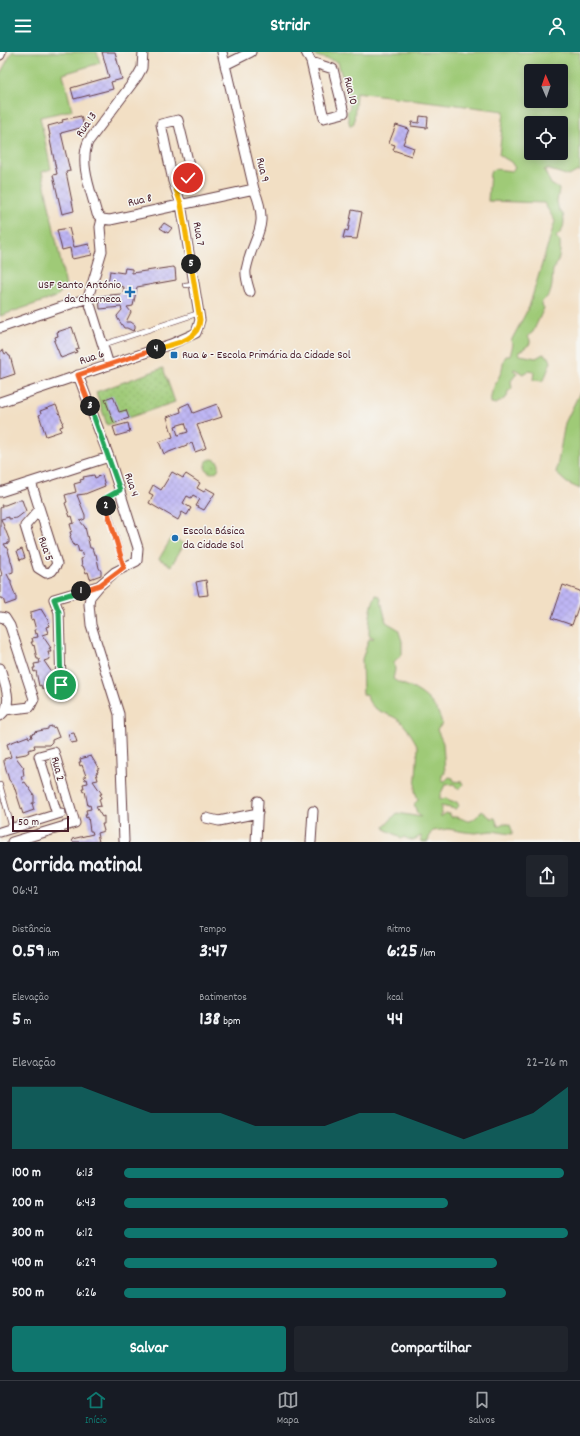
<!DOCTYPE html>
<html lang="pt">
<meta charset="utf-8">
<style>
:root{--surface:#171b24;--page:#20242c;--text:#f1f3f6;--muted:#9ea1a6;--line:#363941;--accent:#0f766e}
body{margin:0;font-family:Dekko,sans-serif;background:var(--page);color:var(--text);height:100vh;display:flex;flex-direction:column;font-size:15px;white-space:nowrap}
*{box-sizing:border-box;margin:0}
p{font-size:13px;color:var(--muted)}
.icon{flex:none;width:22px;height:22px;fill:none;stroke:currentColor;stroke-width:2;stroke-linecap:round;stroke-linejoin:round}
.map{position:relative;height:790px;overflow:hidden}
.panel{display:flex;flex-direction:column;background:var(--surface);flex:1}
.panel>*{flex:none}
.needle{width:26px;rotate:358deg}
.fabs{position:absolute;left:524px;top:12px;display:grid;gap:8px}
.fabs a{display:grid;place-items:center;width:44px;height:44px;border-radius:4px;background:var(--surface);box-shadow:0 2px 10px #0003;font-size:20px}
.scale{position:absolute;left:12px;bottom:10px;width:57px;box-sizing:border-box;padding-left:4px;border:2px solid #4a1f2b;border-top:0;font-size:11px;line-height:14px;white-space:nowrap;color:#4a1f2b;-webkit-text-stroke:3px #f6f6f2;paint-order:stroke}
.pin{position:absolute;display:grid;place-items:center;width:34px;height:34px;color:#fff;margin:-17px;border:2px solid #fff;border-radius:50%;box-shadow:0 1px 4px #0007}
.km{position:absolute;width:20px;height:20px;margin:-10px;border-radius:50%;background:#222;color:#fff;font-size:11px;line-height:20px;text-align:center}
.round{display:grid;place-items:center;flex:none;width:42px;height:42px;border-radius:4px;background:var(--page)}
.headline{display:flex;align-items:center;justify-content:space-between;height:68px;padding:0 12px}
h1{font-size:22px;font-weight:700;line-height:30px}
.metrics{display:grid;grid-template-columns:repeat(3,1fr);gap:6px;height:68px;padding:4px 12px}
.metrics div{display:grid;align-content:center}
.metrics b{font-size:20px;font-weight:700}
.metrics small{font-size:11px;font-weight:400}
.metrics p{font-size:11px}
.chart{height:112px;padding:8px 12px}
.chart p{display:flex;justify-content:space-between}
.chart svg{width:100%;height:72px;margin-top:4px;fill:var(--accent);opacity:.7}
.cta{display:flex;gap:8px;margin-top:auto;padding:8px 12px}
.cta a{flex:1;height:46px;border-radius:4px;background:var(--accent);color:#fff;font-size:16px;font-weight:700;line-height:46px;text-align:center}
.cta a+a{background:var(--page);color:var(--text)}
ul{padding:0 12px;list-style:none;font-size:13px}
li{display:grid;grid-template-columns:64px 48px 1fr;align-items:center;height:30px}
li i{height:10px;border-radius:5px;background:var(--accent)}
header{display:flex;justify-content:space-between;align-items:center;height:52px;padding:0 12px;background:var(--accent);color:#fff;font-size:18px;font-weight:700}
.menu{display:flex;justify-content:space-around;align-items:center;height:56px;border-top:1px solid var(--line);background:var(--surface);font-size:11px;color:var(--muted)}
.menu a{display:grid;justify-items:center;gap:2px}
.menu .selected{color:var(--accent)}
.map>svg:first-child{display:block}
</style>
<header><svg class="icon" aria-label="menu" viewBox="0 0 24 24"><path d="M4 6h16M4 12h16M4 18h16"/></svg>Stridr<svg class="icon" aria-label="person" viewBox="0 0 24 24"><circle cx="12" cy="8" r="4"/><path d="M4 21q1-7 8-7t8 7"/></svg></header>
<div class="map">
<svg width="580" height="790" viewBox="0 0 580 790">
<defs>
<pattern id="park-dots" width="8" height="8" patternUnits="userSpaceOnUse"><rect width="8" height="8" fill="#9fca77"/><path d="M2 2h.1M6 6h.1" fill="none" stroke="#8aad67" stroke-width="1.8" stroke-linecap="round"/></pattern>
<pattern id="building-cross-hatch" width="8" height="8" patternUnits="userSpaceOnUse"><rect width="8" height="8" fill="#beb6f4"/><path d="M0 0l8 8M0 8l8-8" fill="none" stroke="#a59cd1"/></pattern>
</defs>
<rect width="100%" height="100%" fill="#f6f6f2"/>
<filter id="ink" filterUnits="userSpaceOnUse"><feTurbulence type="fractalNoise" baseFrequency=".025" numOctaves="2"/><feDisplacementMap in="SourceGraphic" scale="8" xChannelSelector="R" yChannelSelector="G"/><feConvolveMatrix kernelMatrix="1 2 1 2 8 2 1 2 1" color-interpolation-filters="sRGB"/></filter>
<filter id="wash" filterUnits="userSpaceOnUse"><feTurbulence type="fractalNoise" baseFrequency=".012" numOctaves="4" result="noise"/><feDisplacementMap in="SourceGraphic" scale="16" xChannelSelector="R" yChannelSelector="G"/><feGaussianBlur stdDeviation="0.9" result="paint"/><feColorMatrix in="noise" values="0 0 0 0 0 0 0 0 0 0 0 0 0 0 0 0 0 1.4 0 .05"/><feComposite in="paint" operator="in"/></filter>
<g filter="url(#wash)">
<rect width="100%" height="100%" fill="#f2dfc4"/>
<path fill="#9fca77" stroke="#747451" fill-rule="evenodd" d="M12,0H97L100,11L63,22L72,58L40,65L51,117L42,120L66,235L56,245L0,264V22Z
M313,0H580V121L578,119L569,124L547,117L544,118L551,132L559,137L557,150L559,159L563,162C565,172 564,178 556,185L560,189C561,198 559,211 553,218C552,225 553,233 550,241C549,245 543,247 541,251L544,256L533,280L528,284L530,288V292L519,300L520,303L536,306L543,302L549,305L551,310C548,316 546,326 542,329L533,328L534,320L529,319L523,322L515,317L513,318L517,321L511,329L512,337L508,339L507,345L496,352L491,351C489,339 499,328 502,317C503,312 503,308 506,304H510L513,292L511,289L529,255L555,169L544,151L488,149L490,120L495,117L512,119L515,116L511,110L499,103L504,59L356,40L354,71L350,74L347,61L350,55L338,10L316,4ZM531,19H561V49H531ZM531,71H561V101H531Z
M580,340V437L567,431L556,421L565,371Z
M172,485L184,492L171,514L159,507Z
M376,543L380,544L386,570L398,577L402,589V602L394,610L395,618L393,627C398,631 405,633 410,635C425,642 439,655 442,672L437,678L443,691L445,721L442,723V728L445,729L449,725L453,726L454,729L462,730L463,733L458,737L454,732L445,733L440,743V748L446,746L451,750H457L459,754L455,757L441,754V765L445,761L450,762L451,765C469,764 465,778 482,759L491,766H495L498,774L504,771L510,773L513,781L511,782L492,779L475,781L465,780L448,777L433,779L430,782L428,790H422L421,784C413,788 413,790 404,785L401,787L395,782L386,778L384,775L397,761L421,765L417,761L414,752L418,748L415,739L418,695C414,687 407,675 400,669C389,660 371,661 367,644L363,643L362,607L369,587L374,586L369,583C369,571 370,554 376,543Z"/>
<path fill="url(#park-dots)" stroke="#747451" d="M163,316L175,350L107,373L96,340Z
M205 414a7 7 0 1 1 14 0a7 7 0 1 1-14 0Z"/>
<g id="blocks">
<path fill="url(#building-cross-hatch)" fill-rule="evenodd" d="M102,0H115L122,27L111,30L113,37L74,47L71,36L109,25Z
M81,64L84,75L61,81L70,119L66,120L74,159L62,162L53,123L57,122L49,83H50L48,74L63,70L62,68Z
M420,64L428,65L427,76L411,74L412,70L419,71Z
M396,73L409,77L403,92L414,96L411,104L393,98L395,93L389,91Z
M352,158L362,160L357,187L343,186L345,178L348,179Z
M164,171L172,176L168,181L160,176Z
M69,176L74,195L89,192L92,203L72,207L70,196L62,198L57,178Z
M173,215L175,216L176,228L137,235L133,254L127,255L131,260L126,270H131L135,273V277L133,279L127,276H124L118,267L117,264L122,258L121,255L100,257L99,244L121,242L123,240L124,235L108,232L110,219L124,221L125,216L132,217V221Z
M72,275L79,296L76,297L77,300L61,306L54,289L56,288L55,285L58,284L57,280Z
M3,298L5,302L7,301L9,304H10L15,322L0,327V300Z
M113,344L119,360L126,358L129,366L114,371L105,347Z
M189,351L193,361L217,352L222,365L197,373L206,396L195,400L192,391L164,402L159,390L173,385L167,365L181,360L180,355ZM185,371L188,380L178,383L175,374Z
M56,353L63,370L62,371L63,374L60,375L61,379L46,384L39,363L41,362L40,359Z
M128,371L130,380L116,384L113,375Z
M172,420L183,426L186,422L200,431L197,436L204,440L206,436L215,441L204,458L196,454L200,447L193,443L191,446L187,444L183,451L191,456L187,463L182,460L178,468L149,451L153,443L149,441L153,433L161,438Z
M94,423L95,426L102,423L105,434L85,442L77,443L85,463V467L80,469L85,475L90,496H92L94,502H96L99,516L101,519V523L90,527L88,520L86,521L83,514H82L81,507L83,506L81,499L79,500L77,493L74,494L70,484L71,483L70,480L72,479L70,472L74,471L72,464L70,465L65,451L67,450L65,443L76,440L74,432L81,430L80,428L84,427L83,425Z
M18,448H22L26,459L17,466L9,467V465L1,467L9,487V491L4,492L8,498L13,516V520L7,522L10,528H11V532L16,545V549L5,553L3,546L1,547L0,545V524L2,523L0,516V456L2,455L1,453H5Z
M22,497L25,506L20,508L17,499Z
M206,528L208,543L199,544L196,530Z
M563,533L580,539V550L572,573L552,566Z
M41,557L49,570L48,571L49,574L46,575L48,581L42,583L51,596H49L51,600H48L50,607L44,609L53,622V626H50L52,633L42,637L41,633L39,634L36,619L34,620L33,616H35L34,612L40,611L39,607H37L34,593L33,594L31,590H33L32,586L38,585L37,581L35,582L34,578H36L33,567L31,568L30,564H31V560Z
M52,674V676L55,675L59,685L52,688V690L49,693H34L35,696L28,698L29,700L26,702L15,704L24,716L23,717L24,724H21L23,731L25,730L34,743V751H32L34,758L23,762L14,734L9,728L4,710V707L11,705L7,692L28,684L29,686L32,685L31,682L35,681L34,680L48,677V675Z
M74,681L77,690L71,691L68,682Z
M91,704L99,717H97L98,720L96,721L98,728L93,729L102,742H100L101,746L99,747L101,754L96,755L102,765L104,764V772H102L104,779L97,781L99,790H73L72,787L93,782L92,779H90L88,765L86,766L85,762H87L86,758L91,757L90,753L88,754L85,739L83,740L82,736H84L83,732L88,731L87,727L85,728L84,724H86L82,713L80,714L79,710H81L80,707Z"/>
</g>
</g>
<g filter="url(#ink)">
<use href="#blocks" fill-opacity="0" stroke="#633c42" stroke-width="1"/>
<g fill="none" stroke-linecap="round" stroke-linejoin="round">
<g stroke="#633c42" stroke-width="6">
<path id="lane" d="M185,233L194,232
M102,293L199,261
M120,438L105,447L124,515
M0,733L12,776"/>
</g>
<g stroke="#633c42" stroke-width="11">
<path id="street" d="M143,0L142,16L137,25L88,90C79,112 91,139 97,162L102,167L110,168L254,137
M222,0L254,137C271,178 253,182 246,218C245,225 248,233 250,240
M306,0L311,10L324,66L344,61L333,17L311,10
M0,3L1,0
M225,13L251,0
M102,167L100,175L102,199L88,246L109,313
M0,276L88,246
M78,323L109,405L138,496L137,509L115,520L100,533L90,545L89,552L91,573L119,662L124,789
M0,350L171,292L196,281L200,268L181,152L173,129L161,72L178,68L191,121L188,126L173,129
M31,430L57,512L52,519L46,521L38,516L25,474L39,458
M0,440L109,405
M0,565L5,566L10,574L34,647L30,655L5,658
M0,616C4,631 15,652 0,664
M61,633L59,560L54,547L98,534
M206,766L219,769L258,761
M0,780L61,761
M12,790L75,771L54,700L39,704L57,762
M256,790L258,749
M311,790L313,759"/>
</g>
<use href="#lane" stroke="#fff" stroke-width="4.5"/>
<use href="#street" stroke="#fff" stroke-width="9"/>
</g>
</g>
<g fill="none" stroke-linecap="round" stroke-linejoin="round" filter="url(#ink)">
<g stroke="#fff" stroke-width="8">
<path id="split-1" d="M61,633L59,560L54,547L81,539"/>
</g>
<g stroke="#fff" stroke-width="8">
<path id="split-2" d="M81,539L100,533L124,515L106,454"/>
</g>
<g stroke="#fff" stroke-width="8">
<path id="split-3" d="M90,354L120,438L104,447L106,454"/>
</g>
<g stroke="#fff" stroke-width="8">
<path id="split-4" d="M90,354L78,323L156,297"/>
</g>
<g stroke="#fff" stroke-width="8">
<path id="split-5" d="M156,297C172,292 199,289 200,268L191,212"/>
</g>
<g stroke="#fff" stroke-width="8">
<path id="split-6" d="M188,126L173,129L181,152L191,212"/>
</g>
<use href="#split-1" stroke="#22a559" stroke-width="5"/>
<use href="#split-2" stroke="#f0652b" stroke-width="5"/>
<use href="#split-3" stroke="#22a559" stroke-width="5"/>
<use href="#split-4" stroke="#f0652b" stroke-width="5"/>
<use href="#split-5" stroke="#f5b400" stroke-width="5"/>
<use href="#split-6" stroke="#f5b400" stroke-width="5"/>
</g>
<g fill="#1f6fb2" stroke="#f6f6f2" stroke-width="1.5">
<path d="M128 234h4v4h4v4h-4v4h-4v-4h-4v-4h4z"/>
<rect x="170" y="299" width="8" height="8" rx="2"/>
<circle cx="175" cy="486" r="4"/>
</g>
<g text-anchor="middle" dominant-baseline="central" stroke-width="3" stroke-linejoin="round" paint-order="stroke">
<g font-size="12" fill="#4a1f2b" stroke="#f6f6f2">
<text transform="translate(350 39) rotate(77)">Rua 10</text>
<text transform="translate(87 73) rotate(-55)">Rua 13</text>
<text transform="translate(262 118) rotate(77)">Rua 9</text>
<text transform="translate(140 149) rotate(-13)">Rua 8</text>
<text transform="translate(198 182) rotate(80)">Rua 7</text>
<text transform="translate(92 306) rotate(-19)">Rua 6</text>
<text transform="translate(131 433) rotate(72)">Rua 4</text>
<text transform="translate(45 497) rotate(71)">Rua 5</text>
<text transform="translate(57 717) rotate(76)">Rua 2</text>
</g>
<g font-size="12" fill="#4a1f2b" stroke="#f6f6f2" text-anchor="start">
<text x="121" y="233" text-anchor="end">USF Santo António<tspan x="121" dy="14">da Charneca</tspan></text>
<text x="182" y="303">Rua 6 - Escola Primária da Cidade Sol</text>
<text x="183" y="479">Escola Básica<tspan x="183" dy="14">da Cidade Sol</tspan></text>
</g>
</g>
</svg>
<div class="fabs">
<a><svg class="needle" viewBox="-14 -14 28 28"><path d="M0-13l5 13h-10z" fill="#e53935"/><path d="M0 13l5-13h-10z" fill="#9ea1a6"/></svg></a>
<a><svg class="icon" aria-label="locate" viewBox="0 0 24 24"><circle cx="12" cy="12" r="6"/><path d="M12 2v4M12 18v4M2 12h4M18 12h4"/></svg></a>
</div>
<div class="scale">50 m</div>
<div class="pin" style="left:61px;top:633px;background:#1e9e55"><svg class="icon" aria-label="arrive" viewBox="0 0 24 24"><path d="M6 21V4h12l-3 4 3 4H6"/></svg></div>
<div class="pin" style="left:188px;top:126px;background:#d93025"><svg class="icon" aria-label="check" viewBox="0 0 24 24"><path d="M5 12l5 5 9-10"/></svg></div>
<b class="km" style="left:81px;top:539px">1</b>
<b class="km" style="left:106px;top:454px">2</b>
<b class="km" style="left:90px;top:354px">3</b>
<b class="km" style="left:156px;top:297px">4</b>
<b class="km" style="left:191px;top:212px">5</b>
</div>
<section class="panel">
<div class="headline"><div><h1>Corrida matinal</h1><p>06:42</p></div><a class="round"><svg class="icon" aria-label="share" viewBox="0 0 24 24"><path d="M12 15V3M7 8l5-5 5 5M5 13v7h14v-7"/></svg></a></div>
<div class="metrics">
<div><p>Distância</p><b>0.59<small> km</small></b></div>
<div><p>Tempo</p><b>3:47</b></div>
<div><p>Ritmo</p><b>6:25<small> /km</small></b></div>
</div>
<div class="metrics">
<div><p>Elevação</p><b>5<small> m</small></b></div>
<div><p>Batimentos</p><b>138<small> bpm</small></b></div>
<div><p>kcal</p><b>44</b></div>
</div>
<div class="chart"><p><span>Elevação</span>22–26 m</p>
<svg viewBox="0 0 160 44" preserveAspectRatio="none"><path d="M0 44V6L10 6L20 6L30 14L40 22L50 22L60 22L70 30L80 30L90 30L100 22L110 22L120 30L130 38L140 30L150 22L160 6V44z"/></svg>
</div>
<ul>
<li><b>100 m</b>6:13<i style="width:99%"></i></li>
<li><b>200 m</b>6:43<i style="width:73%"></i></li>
<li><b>300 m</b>6:12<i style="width:100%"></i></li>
<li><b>400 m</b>6:29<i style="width:84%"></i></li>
<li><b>500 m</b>6:26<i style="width:86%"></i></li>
</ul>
<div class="cta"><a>Salvar</a><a>Compartilhar</a></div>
</section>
<nav class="menu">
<a class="selected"><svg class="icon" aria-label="home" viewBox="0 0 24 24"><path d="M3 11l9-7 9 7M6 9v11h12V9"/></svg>Início</a>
<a><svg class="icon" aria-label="map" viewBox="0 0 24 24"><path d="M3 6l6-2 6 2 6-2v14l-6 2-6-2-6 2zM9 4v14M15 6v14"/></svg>Mapa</a>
<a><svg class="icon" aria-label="saved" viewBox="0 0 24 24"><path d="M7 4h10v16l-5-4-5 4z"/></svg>Salvos</a>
</nav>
